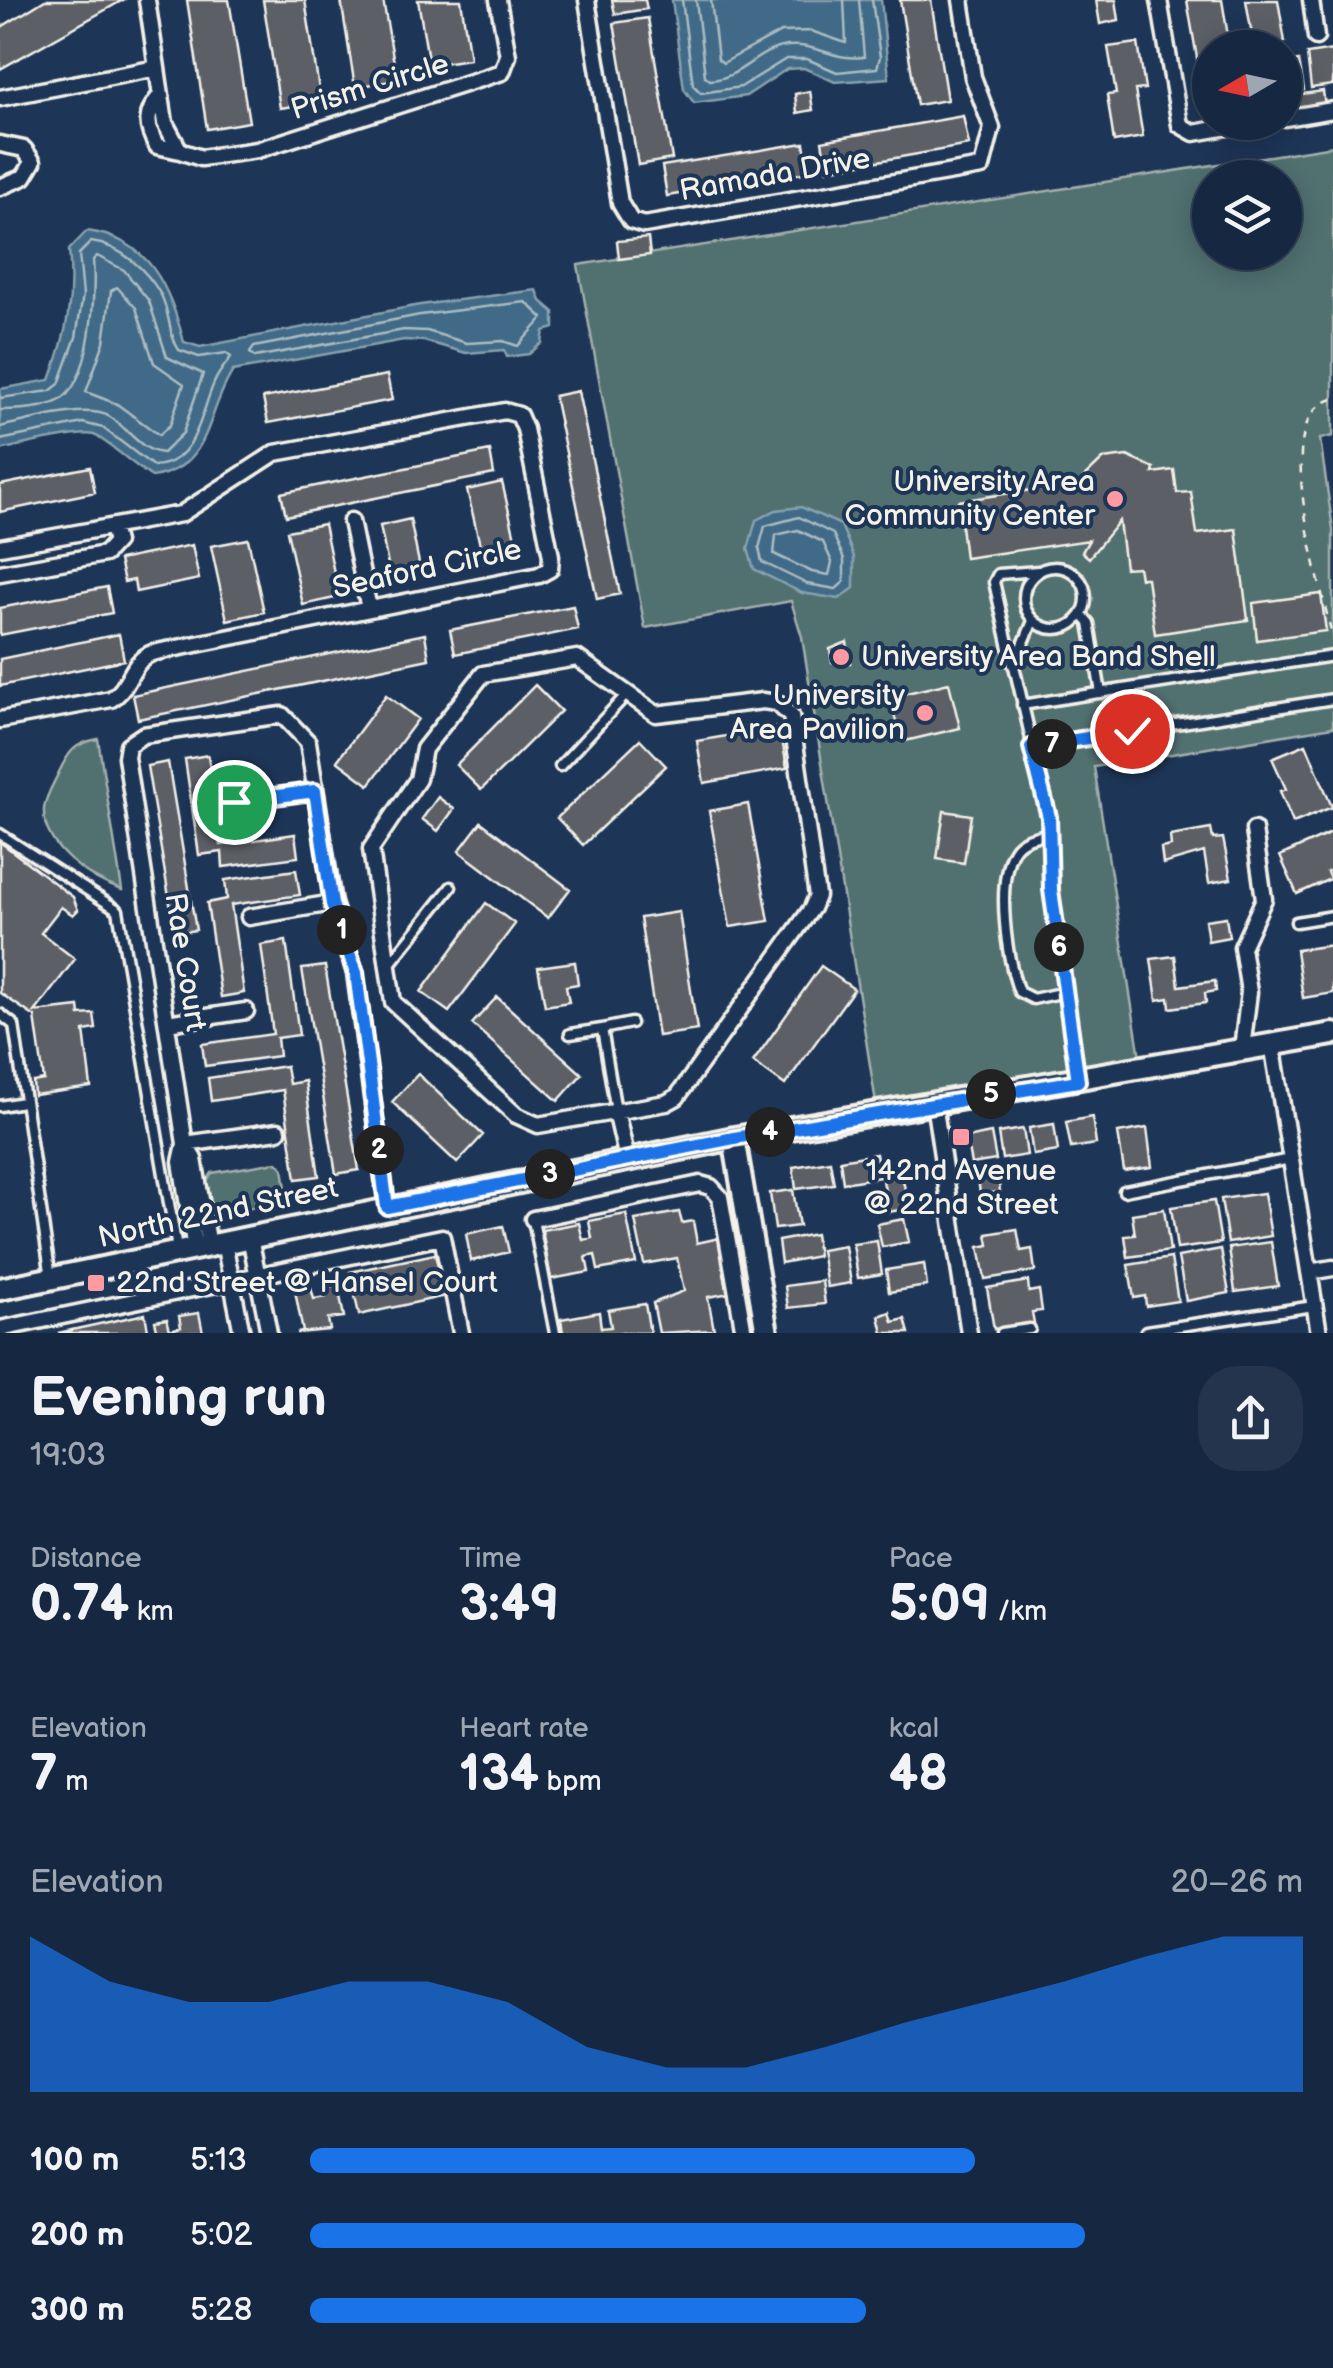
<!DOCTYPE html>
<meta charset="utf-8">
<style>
:root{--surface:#162841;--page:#23344c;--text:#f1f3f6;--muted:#9ea6b1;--line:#35445a;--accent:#1a73e8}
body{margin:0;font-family:"Balsamiq Sans",sans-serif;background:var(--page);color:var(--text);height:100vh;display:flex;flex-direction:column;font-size:38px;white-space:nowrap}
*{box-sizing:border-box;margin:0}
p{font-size:32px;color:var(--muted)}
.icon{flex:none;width:55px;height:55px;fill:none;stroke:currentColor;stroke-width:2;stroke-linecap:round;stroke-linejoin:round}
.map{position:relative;height:1333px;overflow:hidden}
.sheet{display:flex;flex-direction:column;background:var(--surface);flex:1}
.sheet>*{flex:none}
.needle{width:65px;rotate:261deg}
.buttons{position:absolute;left:1192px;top:30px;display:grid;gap:20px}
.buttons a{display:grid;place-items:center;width:110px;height:110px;border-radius:50%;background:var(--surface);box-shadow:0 5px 25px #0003,0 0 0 2px var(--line);font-size:50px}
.pin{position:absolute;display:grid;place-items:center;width:85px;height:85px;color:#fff;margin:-42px;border:5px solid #fff;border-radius:50%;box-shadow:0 2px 10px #0007}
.km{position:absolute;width:50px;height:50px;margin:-25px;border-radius:50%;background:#222;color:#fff;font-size:28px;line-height:50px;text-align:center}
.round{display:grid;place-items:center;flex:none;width:105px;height:105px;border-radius:40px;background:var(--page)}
.headline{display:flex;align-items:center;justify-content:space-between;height:170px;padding:0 30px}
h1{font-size:55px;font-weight:800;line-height:75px}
.figures{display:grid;grid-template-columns:repeat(3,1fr);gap:15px;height:170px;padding:10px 30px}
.figures div{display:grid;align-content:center}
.figures b{font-size:50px;font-weight:800}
.figures small{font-size:28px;font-weight:400}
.figures p{font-size:28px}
.chart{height:280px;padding:20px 30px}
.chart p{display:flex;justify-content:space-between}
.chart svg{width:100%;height:180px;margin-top:10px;fill:var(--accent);opacity:.7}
ul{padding:0 30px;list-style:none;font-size:32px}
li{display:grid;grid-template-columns:160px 120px 1fr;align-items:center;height:75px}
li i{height:25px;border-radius:12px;background:var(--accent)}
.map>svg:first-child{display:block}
</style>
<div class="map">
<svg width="1333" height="1333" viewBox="0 0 1333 1333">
<rect width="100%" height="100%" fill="#1d3557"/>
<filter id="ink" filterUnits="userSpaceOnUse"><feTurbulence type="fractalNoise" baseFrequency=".01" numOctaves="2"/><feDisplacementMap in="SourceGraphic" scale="20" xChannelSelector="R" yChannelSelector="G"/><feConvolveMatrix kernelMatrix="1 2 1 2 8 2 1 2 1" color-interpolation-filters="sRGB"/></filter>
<g filter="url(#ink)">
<path fill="#51706f" stroke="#a2b0ac" stroke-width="2.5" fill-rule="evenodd" d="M1333,146V436L1320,439L1333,530V727L1094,767L1140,1057L876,1103L802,637L791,601L645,628L578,265ZM1210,178H1285V252H1210Z
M98,739L122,890C89,879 42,847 44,809C45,797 54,783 59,772C69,751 75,743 98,739Z
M277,1162L283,1168L287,1195L281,1202L217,1214L211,1210L206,1182L212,1173Z"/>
<path fill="#406b87" stroke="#88a1ae" stroke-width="2.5" d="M672,0H881L889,78L835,82L804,68L787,69L746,96L694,103L684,89Z
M87,231C150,239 169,287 184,342L200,347L420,305L537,290L541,301L554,312V328L544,331L542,343L529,354L507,357L504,350L466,353L424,341L404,340L233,371C205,413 213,467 152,477C139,469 103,438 94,435C82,431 17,446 0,450V389L50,380C67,334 74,299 69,250Z
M801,507L841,525L854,557V588L839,599L802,593L754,569L748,549L756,520L776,510Z"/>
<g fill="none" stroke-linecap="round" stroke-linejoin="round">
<path stroke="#acbbc1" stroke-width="2.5" d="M682,0L693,85L701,93L741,87L786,59H807L837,72L877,68L880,57L872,0
M696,0L705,76L710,80C741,79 757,49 788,46C817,43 833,61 864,57L859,0
M711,0L718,59L723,63L781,32L811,31L846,43L844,0
M117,287L136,308L154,363L184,384L170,425L159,435L117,404L86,392L104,342L111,291Z
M526,302L543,318L518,346L503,341L467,343L427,331L404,330L255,357L250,353L254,347L420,315Z
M0,398L50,391L59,384L76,337L83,295L79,254L91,242C120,245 147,270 161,295C170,312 168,334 179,350L199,357L226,353L231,357C226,364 218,373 214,383C200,414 197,464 153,466L103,428L83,423L0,440
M0,410C17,410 49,409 63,398C91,377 96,292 93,260L97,256L124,270L149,301L167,357L203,374L183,433L163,453C140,451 128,428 110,417C88,403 27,421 0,427
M799,517L833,534L844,559V582L836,589L807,584L762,562L759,548L765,526Z
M798,530L823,542L832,562L829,575L812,572L774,554L776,535Z"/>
</g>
<path fill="#5c5f66" stroke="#f4f1e8" stroke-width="2.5" d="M45,0H123L0,69V28Z
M187,0H229L249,122L207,129Z
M263,0H305L321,102L280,108Z
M341,0H383L397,80L355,87Z
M418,0H461L470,59L429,65Z
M612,0H645L647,9L615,14Z
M900,0H931L947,100L917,105Z
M1096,0H1116L1119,20L1100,24Z
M1187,0H1222L1230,48H1210V62L1198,64Z
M1246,0H1278L1285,42L1254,47Z
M648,18L672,159L638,165L614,23Z
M1138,43L1145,89L1135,90L1143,137L1114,142L1107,95L1116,94L1108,47Z
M1333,50V85L1311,88L1307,54Z
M1299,61L1304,90L1285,93V63Z
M810,91L813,110L797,113L795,94Z
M1323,91L1325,106L1297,110L1295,95Z
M963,116L969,145L827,170L822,141Z
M804,143L809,172L667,196L662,166Z
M648,238L650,255L619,259L617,241Z
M387,375L392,400L268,423L263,398Z
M578,391L620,594L597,599L554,396Z
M490,451L494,474L286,516L281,493Z
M1127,456L1154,468L1153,473L1174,470L1177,493L1191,492L1197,534L1236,529L1248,620L1155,634L1147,578H1140L1138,567L1125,568L1119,521L1089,558L1082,552L1089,540L965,558L958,501L1078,483L1103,459Z
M90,467L95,492L0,512V485Z
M502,482L519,555L484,562L467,490Z
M410,519L420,568L390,574L380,526Z
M324,524L339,597L303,605L287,531Z
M248,539L264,612L227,620L211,546Z
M192,545L199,579L136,592L134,580L124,582L119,560Z
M107,587L112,613L0,635V608Z
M1321,594L1326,631L1257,640L1253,603Z
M573,606L578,629L455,654L450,630Z
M119,634L124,660L0,686V659Z
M425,634L429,659L138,719L133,695Z
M847,642L850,663L832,662L830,649Z
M949,683L960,728L901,742L890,697Z
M535,685L561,711L481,790L456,765Z
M386,695L418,719L369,785L337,761Z
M780,727L787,768L704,783L697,741Z
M640,739L666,766L583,845L557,818Z
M1306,744L1332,807L1293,823L1280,791L1286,789L1272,758Z
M208,755L221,845L295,834L298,857L223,867L222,852L199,855L185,759Z
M168,762L196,930L175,933L147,766Z
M438,797L454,809L438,831L422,819Z
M748,804L769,921L730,927L709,811Z
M944,811L971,815L964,863L937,859Z
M481,822L570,889L548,918L459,851Z
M1211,829L1213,839L1223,838L1231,879L1209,883L1204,852L1163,864L1161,848L1171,846L1170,836Z
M1333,832V869L1327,872L1330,879L1297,894L1280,856Z
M0,842L73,897L78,910L73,915L61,907L41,933L75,959L35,1012L79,1007L80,1015L94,1014L96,1029L84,1031L91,1087L34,1095L33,1082L44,1080L35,1017L0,993Z
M296,870L300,895L231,905L244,993L221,997L207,903L227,899L225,880Z
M486,903L515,924L449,1012L421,992Z
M679,912L697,1030L658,1036L640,918Z
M1226,917L1229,937L1208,941L1205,920Z
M286,941L299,1035L277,1038L279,1056L205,1066L202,1044L273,1034L261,945Z
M1333,945V993L1303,998L1296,950Z
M1175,956L1179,986L1215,981L1216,991L1205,993L1206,1003L1170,1008L1169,998L1157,1000L1151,959Z
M575,962L578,984L566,986L569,1002L545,1006L538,967Z
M325,966L359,1170L336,1174L302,969Z
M821,966L854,989L785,1085L753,1062Z
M497,997L582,1074L558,1101L472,1024Z
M286,1066L289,1084L305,1081L319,1176L296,1179L283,1090L211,1101L208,1078Z
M418,1074L483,1135L457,1163L392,1102Z
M1092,1117L1096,1144L1071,1148L1066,1122Z
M1054,1124L1058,1151L1033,1155L1029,1128Z
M1147,1128L1152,1167L1124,1171L1118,1133Z
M1023,1129L1027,1155L1002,1159L998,1133Z
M991,1133L996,1160L971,1164L966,1138Z
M876,1154L880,1177L843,1183L840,1160Z
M830,1161L834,1184L796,1189L793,1167Z
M997,1168L1000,1192L980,1194L977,1170Z
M901,1171L909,1208L889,1212L882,1175Z
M793,1190L799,1226L775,1229L770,1193Z
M1264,1193L1271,1236L1228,1243L1221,1199Z
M1214,1201L1221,1243L1177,1249L1171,1207Z
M1164,1209L1170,1251L1128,1257L1125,1236L1135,1235L1132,1214Z
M679,1212L682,1223L693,1221L697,1243L719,1238L730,1293L708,1297L714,1330L659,1333L653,1303L684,1291L677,1258L644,1264L635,1220Z
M626,1214L636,1263L598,1270L595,1255L586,1257L589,1272L551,1279L542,1230L579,1223L583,1240L592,1238L589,1221Z
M904,1219L909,1242L882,1247L877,1224Z
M503,1226L509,1252L471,1261L466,1234Z
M1017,1229L1021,1251L1032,1249L1035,1271L985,1279L979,1247L989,1245L987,1234Z
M815,1234L818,1256L781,1263L778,1241Z
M877,1241L882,1274L858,1278L853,1244Z
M1271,1242L1278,1286L1235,1292L1229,1248Z
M845,1246L851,1283L827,1287L821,1250Z
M1221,1249L1229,1293L1186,1301L1178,1257Z
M435,1254L445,1296L359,1315L350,1272Z
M1171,1258L1178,1301L1146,1306L1145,1296L1134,1298L1128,1265Z
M924,1264L927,1286L889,1292L886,1270Z
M822,1281L825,1304L788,1308L785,1286Z
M1028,1281L1029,1292L1039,1290L1042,1311L1032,1312L1034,1323L994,1329L987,1288Z
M338,1286L344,1317L328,1319L330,1330L297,1333L303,1332L295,1291L311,1288L314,1299L326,1297L324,1288Z
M645,1304L650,1333H563L561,1319L599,1312L601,1328L611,1327L608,1310Z
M890,1312L893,1322L905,1319L909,1333H883L879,1316Z
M199,1313L203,1333H158L155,1321L167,1319L170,1330L181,1327L179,1316Z
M145,1314L148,1330L139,1333H58Z"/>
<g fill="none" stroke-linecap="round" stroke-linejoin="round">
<g stroke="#f4f1e8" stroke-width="15">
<path id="lane" d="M1024 598a31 31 0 1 1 62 0a31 31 0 1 1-62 0Z
M1082,615L1089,623L1101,693
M1033,621L1014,666L1049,817L1051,890L1077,1076
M1013,665L994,582L998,574L1038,571
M1022,705L1333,656
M1031,747L1333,699
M560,766L628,693
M1049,833C1038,836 1021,838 1014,850C995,882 1007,960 1019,992L1033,999L1065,992
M0,834L118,910L177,1249
M1296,922L1333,916
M389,965L451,887
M0,1014L14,1025L51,1278
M570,1034L602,1029
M0,1106L23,1102
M616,1111L602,1029L631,1023
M1124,1191L1291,1159
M533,1220L555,1333
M1146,1331L1314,1306
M1002,1333L1030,1329"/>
</g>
<g stroke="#f4f1e8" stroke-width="21">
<path id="street" d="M147,0L157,68
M587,0L620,203L631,221L644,225L982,167L992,128L973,77L961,0
M1159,0L1180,125L1194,133L1255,122
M1311,0L1316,37
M161,95C145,112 145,126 157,146L180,151
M0,98L157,68L165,123L180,151L201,158L257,150L502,72L508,56L498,0
M1285,118L1333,110
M0,144L24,149L33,162L24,177L0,187
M351,521L369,609
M0,547L181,514L275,453L505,411L519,415L525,429L551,556L550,569L539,575L152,653C130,661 131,688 111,699L0,720
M0,573L105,554L116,542L112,527
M577,658L656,714L763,701L777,703L791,716L817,896L812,908L677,1097L666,1103L538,1125L516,1115L393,1002L371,849L418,779L424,749L483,674Z
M234,802L315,791
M249,917L333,903
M167,1023L246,1011
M1272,1043L1319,1333
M1242,1049L1249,992L1242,947L1264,899L1254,830
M934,1103L969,1333
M616,1111L627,1159
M185,1144L194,1159L209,1246
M185,1144L278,1131
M533,1219L700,1184L711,1187L720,1197L744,1333
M250,1237L269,1333
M224,1243L242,1333
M195,1250L181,1162L185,1144L126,757L128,745L143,735L282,715L308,742L333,903L355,973L387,1207
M1309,1272L1333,1268
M0,1329L442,1237L461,1333"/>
</g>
<g stroke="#f4f1e8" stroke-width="28">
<path id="secondary" d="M734,1138L767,1333
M0,1289L734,1138L1333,1034"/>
</g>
<path stroke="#f4f1e8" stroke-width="2.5" stroke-dasharray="8 8" stroke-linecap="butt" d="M1333,399C1265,416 1324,591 1333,641"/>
<use href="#lane" stroke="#1d3557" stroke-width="8"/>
<use href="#street" stroke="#1d3557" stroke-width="14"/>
<use href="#secondary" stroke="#1d3557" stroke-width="20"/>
</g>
</g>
<g fill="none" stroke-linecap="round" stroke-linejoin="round" filter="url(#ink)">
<g stroke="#fff" stroke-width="20">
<path id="route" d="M234,802L315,791L332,904L356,973L387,1207L734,1138L1078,1081L1051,890L1049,817L1031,747L1132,731"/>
</g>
<use href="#route" stroke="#1a73e8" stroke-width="12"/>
</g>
<g fill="#ff9aa2" stroke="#1d3557" stroke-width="4">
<circle cx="1115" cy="499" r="10"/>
<circle cx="841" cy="657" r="10"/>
<circle cx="925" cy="713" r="10"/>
<rect x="951" y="1127" width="20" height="20" rx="5"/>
<rect x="86" y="1273" width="20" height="20" rx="5"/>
</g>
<g text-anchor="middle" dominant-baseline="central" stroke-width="8" stroke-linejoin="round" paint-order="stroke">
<g font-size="30" fill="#f4f1e8" stroke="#1d3557">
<text transform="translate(370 87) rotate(-17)">Prism Circle</text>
<text transform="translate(775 175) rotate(-10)">Ramada Drive</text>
<text transform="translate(427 569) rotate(-12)">Seaford Circle</text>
<text transform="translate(185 962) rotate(81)">Rae Court</text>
<text transform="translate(218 1213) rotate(-12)">North 22nd Street</text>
</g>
<g font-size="30" fill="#f4f1e8" stroke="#1d3557" text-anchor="end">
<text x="1095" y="482">University Area<tspan x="1095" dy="34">Community Center</tspan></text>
<text x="861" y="657" text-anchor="start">University Area Band Shell</text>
<text x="905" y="696">University<tspan x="905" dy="34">Area Pavilion</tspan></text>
<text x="961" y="1171" text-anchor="middle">142nd Avenue<tspan x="961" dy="34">@ 22nd Street</tspan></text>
<text x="116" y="1283" text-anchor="start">22nd Street @ Hansel Court</text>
</g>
</g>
</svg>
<div class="buttons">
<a><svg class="needle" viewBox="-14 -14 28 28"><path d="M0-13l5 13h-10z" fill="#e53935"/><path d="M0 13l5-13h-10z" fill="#9ea6b1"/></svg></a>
<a><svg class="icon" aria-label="layers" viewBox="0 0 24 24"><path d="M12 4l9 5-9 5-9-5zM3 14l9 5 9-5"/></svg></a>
</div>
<div class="pin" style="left:234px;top:802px;background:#1e9e55"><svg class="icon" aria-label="arrive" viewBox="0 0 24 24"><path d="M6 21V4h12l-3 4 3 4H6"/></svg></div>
<div class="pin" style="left:1132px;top:731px;background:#d93025"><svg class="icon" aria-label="check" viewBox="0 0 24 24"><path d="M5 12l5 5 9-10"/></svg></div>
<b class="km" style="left:342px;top:930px">1</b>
<b class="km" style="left:379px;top:1150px">2</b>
<b class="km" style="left:550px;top:1174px">3</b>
<b class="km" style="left:770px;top:1132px">4</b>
<b class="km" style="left:991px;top:1094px">5</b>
<b class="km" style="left:1059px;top:947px">6</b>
<b class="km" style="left:1052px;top:744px">7</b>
</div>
<section class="sheet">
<div class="headline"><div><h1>Evening run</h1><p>19:03</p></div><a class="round"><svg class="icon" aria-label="share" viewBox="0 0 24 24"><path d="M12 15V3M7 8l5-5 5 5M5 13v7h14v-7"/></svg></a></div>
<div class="figures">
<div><p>Distance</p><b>0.74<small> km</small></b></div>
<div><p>Time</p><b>3:49</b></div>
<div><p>Pace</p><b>5:09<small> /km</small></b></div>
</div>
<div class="figures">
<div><p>Elevation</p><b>7<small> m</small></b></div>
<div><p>Heart rate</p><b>134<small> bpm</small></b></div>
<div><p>kcal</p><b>48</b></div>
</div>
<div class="chart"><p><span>Elevation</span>20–26 m</p>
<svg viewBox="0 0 160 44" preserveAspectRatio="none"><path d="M0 44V6L10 17L20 22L30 22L40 17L50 17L60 22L70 33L80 38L90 38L100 33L110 27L120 22L130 17L140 11L150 6L160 6V44z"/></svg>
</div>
<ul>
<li><b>100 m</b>5:13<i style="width:67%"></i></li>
<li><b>200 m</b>5:02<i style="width:78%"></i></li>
<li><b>300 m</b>5:28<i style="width:56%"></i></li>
</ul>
</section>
